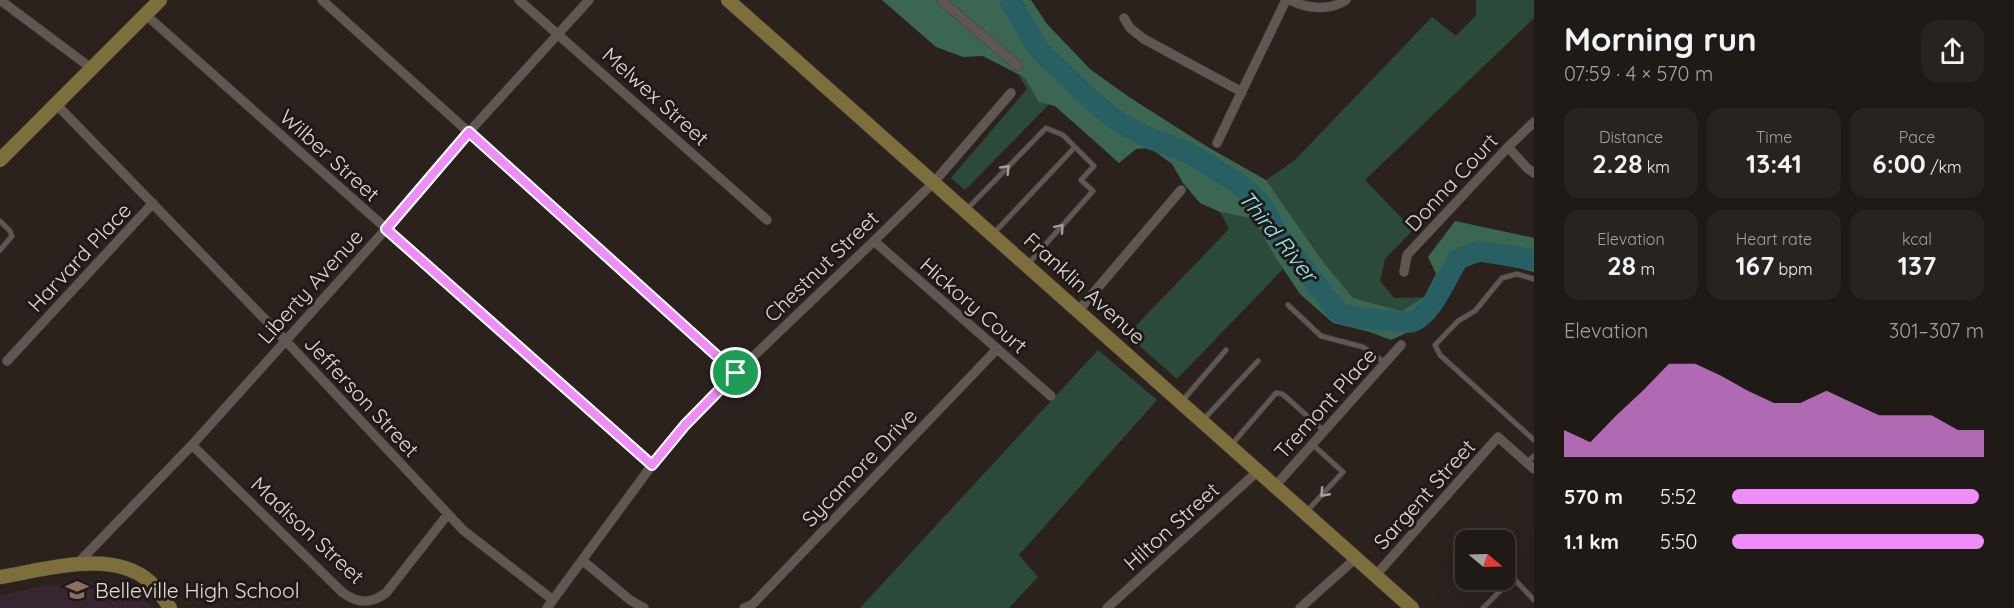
<!DOCTYPE html>
<meta charset="utf-8">
<style>
:root{--surface:#201a16;--page:#28231f;--text:#f1f3f6;--muted:#a2a1a1;--line:#3d3835;--accent:#ee8cf8}
body{margin:0;font-family:Quicksand,sans-serif;background:var(--page);color:var(--text);height:100vh;display:flex;flex-direction:column;font-size:22px;white-space:nowrap}
*{box-sizing:border-box;margin:0}
p{font-size:20px;color:var(--muted)}
.icon{flex:none;width:33px;height:33px;fill:none;stroke:currentColor;stroke-width:2;stroke-linecap:round;stroke-linejoin:round}
.map{position:relative;flex:1;overflow:hidden}
.side{display:flex;flex-direction:column;background:var(--surface);width:480px}
.side>*{flex:none}
.needle{width:39px;rotate:109deg}
.controls{position:absolute;left:1455px;top:530px;display:grid;gap:12px}
.controls a{display:grid;place-items:center;width:60px;height:60px;border-radius:12px;background:var(--surface);box-shadow:0 6px 24px #0002,0 0 0 2px var(--line);font-size:30px}
.pin{position:absolute;display:grid;place-items:center;width:51px;height:51px;color:#fff;margin:-26px;border:3px solid #fff;border-radius:50%;box-shadow:0 2px 6px #0007}
.round{display:grid;place-items:center;flex:none;width:63px;height:63px;border-radius:18px;background:var(--page)}
.head{display:flex;align-items:center;justify-content:space-between;height:102px;padding:0 30px}
h1{font-size:33px;font-weight:800;line-height:45px}
.figures{display:grid;grid-template-columns:repeat(3,1fr);gap:9px;height:102px;padding:6px 30px}
.figures div{display:grid;align-content:center;border-radius:15px;background:var(--page);text-align:center}
.figures b{font-size:26px;font-weight:800}
.figures small{font-size:16px;font-weight:400}
.figures p{font-size:16px}
.chart{height:168px;padding:12px 30px}
.chart p{display:flex;justify-content:space-between}
.chart svg{width:100%;height:108px;margin-top:6px;fill:var(--accent);opacity:.7}
ul{padding:0 30px;list-style:none;font-size:20px}
li{display:grid;grid-template-columns:96px 72px 1fr;align-items:center;height:45px}
li i{height:15px;border-radius:8px;background:var(--accent)}
main{display:flex;flex:1;min-height:0}
.map>svg:first-child{display:block}
</style>
<main>
<div class="map">
<svg width="1534" height="608" viewBox="0 0 1534 608">
<rect width="100%" height="100%" fill="#2b221e"/>
<path fill="#37262f" d="M97,582L127,585L153,608H0V595L42,586Z"/>
<path fill="#2c4a3b" d="M1476,0H1534V18L1365,180L1413,230L1385,259L1380,281L1394,298L1424,297L1402,311L1353,298L1324,263L1266,180L1295,160L1432,17L1456,36L1476,15Z
M1033,66L1062,91L965,190L951,178L1027,89L1019,76Z
M1220,212L1254,219L1283,269L1177,379L1127,335L1229,229Z
M1098,350L1157,400L1019,555L1038,577L1009,608H860Z"/>
<path fill="#3b6652" d="M882,0H1031L1047,24L1090,69L1129,97L1206,146L1266,180L1324,263L1353,298L1402,311L1424,297L1436,274L1428,257L1455,221L1534,238V272L1484,259L1463,266L1449,284L1441,307L1422,326L1391,340L1370,332L1333,323L1300,294L1274,255L1254,219L1220,212L1200,203L1183,183L1172,164L1150,148L1136,149L1119,163L1055,106L1039,102L1025,78L983,56L963,57L936,47Z"/>
<g fill="none" stroke-linecap="round" stroke-linejoin="round">
<path stroke="#285f63" stroke-width="21" d="M1010,0L1039,50L1097,105L1119,122L1151,139L1187,152L1235,181L1249,192L1264,208L1277,234L1338,312C1352,318 1368,319 1383,320C1392,320 1403,323 1411,322C1431,317 1448,275 1458,259L1479,251L1534,260"/>
<g stroke="#443d3a" stroke-width="6">
<path id="lane" d="M968,208L1046,128L1063,135L1094,166L1081,180L1093,191L1029,263
M0,221L10,231L12,236L0,250
M993,234L1075,147
M1534,279L1517,274L1502,278L1475,311L1458,321L1435,345L1440,355L1534,440
M1288,305L1321,336L1363,347L1385,363
M1183,400L1226,350
M1204,419L1258,361
M1232,444L1276,393L1282,394L1286,397L1324,431
M1527,462L1534,456
M1306,512L1343,472L1312,444
M1483,608L1511,580L1516,581L1534,600"/>
</g>
<g stroke="#443d3a" stroke-width="10">
<path id="street" d="M0,0L91,68
M322,0L736,373
M519,0L767,220
M941,0L1018,66
M1290,0C1307,9 1330,11 1346,0
M145,14L652,465
M1124,18L1130,28L1144,39L1242,92
M55,103L285,340L463,530L553,600
M1217,143L1286,0
M1508,147L1527,168L1534,173
M874,241L1051,396
M1404,272L1407,255L1508,147L1534,122
M1078,311L1181,190
M7,361L153,203
M192,445L342,592C357,604 371,604 386,593L448,514
M1275,486L1401,345
M582,560L630,600L644,608
M76,565L192,445L386,229L469,132L589,0
M1376,575L1498,437L1534,469
M547,608L652,465L685,425L736,373L874,241L934,182L1011,93
M744,608L753,604L997,349
M1107,608L1258,471
M1300,608L1356,558"/>
</g>
<g stroke="#443d3a" stroke-width="15">
<path id="secondary" d="M728,0L1412,608
M0,160L160,0
M0,577C44,570 113,548 150,582C158,589 164,599 170,608"/>
</g>
<use href="#lane" stroke="#615752" stroke-width="4.5"/>
<use href="#street" stroke="#615752" stroke-width="9"/>
<use href="#secondary" stroke="#7d6f3c" stroke-width="14"/>
</g>
<defs><path id="oneway-chevron" d="M-2-3.5L2.5 0L-2 3.5" fill="none" stroke-width="1.6" stroke-linecap="round" stroke-linejoin="round" transform="scale(1.5)"/></defs>
<g stroke="#a79f9b">
<use href="#oneway-chevron" transform="translate(1006 169) rotate(-46)"/>
<use href="#oneway-chevron" transform="translate(1060 228) rotate(-49)"/>
<use href="#oneway-chevron" transform="translate(1324 493) rotate(132)"/>
</g>
<g fill="none" stroke-linecap="round" stroke-linejoin="round">
<g stroke="#fff" stroke-width="12">
<path id="route" d="M469,132L736,373L685,425L652,465L386,229Z"/>
</g>
<use href="#route" stroke="#ee8cf8" stroke-width="8"/>
</g>
<defs>
<g id="school-bare" transform="scale(1.8)"><path d="M0-5L7-2L0 1L-7-2ZM-4 1L0 2.5L4 1V4Q0 6-4 4Z" fill="#8d6e63" stroke="#211915" stroke-width="2.5" paint-order="stroke"/></g>
</defs>
<g fill-rule="evenodd">
<use href="#school-bare" x="77" y="590"/>
</g>
<g text-anchor="middle" dominant-baseline="central" stroke-width="6" stroke-linejoin="round" paint-order="stroke">
<g font-size="21" fill="#e0dad7" stroke="#211915">
<text transform="translate(656 96) rotate(42)">Melwex Street</text>
<text transform="translate(330 155) rotate(42)">Wilber Street</text>
<text transform="translate(1451 182) rotate(-47)">Donna Court</text>
<text transform="translate(79 257) rotate(-47)">Harvard Place</text>
<text transform="translate(821 266) rotate(-44)">Chestnut Street</text>
<text transform="translate(310 286) rotate(-48)">Liberty Avenue</text>
<text transform="translate(1085 288) rotate(42)">Franklin Avenue</text>
<text transform="translate(974 305) rotate(41)">Hickory Court</text>
<text transform="translate(362 396) rotate(47)">Jefferson Street</text>
<text transform="translate(1325 403) rotate(-48)">Tremont Place</text>
<text transform="translate(859 467) rotate(-46)">Sycamore Drive</text>
<text transform="translate(1424 494) rotate(-48)">Sargent Street</text>
<text transform="translate(1171 526) rotate(-42)">Hilton Street</text>
<text transform="translate(308 530) rotate(43)">Madison Street</text>
</g>
<g font-size="21" fill="#e0dad7" stroke="#211915" text-anchor="start">
<text x="95" y="590">Belleville High School</text>
</g>
<g font-size="22" font-style="italic" fill="#90ebf3" stroke="#211915">
<text transform="translate(1278 236) rotate(51)">Third River</text>
</g>
</g>
</svg>
<div class="controls">
<a><svg class="needle" viewBox="-14 -14 28 28"><path d="M0-13l5 13h-10z" fill="#e53935"/><path d="M0 13l5-13h-10z" fill="#a2a1a1"/></svg></a>
</div>
<div class="pin" style="left:736px;top:373px;background:#1e9e55"><svg class="icon" aria-label="arrive" viewBox="0 0 24 24"><path d="M6 21V4h12l-3 4 3 4H6"/></svg></div>
</div>
<section class="side">
<div class="head"><div><h1>Morning run</h1><p>07:59 · 4 × 570 m</p></div><a class="round"><svg class="icon" aria-label="share" viewBox="0 0 24 24"><path d="M12 15V3M7 8l5-5 5 5M5 13v7h14v-7"/></svg></a></div>
<div class="figures">
<div><p>Distance</p><b>2.28<small> km</small></b></div>
<div><p>Time</p><b>13:41</b></div>
<div><p>Pace</p><b>6:00<small> /km</small></b></div>
</div>
<div class="figures">
<div><p>Elevation</p><b>28<small> m</small></b></div>
<div><p>Heart rate</p><b>167<small> bpm</small></b></div>
<div><p>kcal</p><b>137</b></div>
</div>
<div class="chart"><p><span>Elevation</span>301–307 m</p>
<svg viewBox="0 0 160 44" preserveAspectRatio="none"><path d="M0 44V33L10 38L20 27L30 17L40 6L50 6L60 11L70 17L80 22L90 22L100 17L110 22L120 27L130 27L140 27L150 33L160 33V44z"/></svg>
</div>
<ul>
<li><b>570 m</b>5:52<i style="width:98%"></i></li>
<li><b>1.1 km</b>5:50<i style="width:100%"></i></li>
</ul>
</section>
</main>
